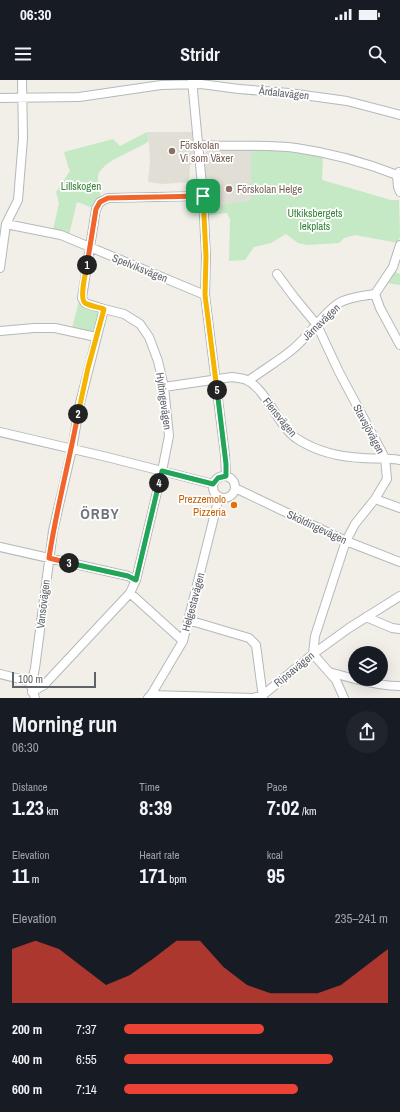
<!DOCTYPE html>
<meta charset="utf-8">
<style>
:root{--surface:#171b24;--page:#20242c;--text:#f1f3f6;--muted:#9ea1a6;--accent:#ea4335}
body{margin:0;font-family:"Archivo Narrow",sans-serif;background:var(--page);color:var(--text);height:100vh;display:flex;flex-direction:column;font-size:15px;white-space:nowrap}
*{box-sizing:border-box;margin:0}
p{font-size:13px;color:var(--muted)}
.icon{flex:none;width:22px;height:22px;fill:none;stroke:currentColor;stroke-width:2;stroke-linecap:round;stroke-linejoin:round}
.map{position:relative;height:618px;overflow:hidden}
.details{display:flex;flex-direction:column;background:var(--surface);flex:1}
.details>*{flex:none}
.fabs{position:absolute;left:348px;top:566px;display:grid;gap:8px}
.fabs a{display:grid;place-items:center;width:40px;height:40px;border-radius:50%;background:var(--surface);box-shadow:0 4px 16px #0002;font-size:20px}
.scale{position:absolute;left:12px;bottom:10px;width:84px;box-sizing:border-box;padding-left:4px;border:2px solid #5f6368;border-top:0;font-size:11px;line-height:14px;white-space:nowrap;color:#5f6368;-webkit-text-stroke:3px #fff;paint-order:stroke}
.pin{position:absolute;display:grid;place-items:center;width:34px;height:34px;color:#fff;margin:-17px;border-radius:8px;box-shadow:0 2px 6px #0006}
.km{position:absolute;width:20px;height:20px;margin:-10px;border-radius:50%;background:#222;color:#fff;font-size:11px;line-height:20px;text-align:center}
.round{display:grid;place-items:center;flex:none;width:42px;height:42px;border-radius:21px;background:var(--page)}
.headline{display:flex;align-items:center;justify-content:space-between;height:68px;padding:0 12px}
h1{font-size:22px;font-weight:700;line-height:30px}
.metrics{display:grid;grid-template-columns:repeat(3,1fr);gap:6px;height:68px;padding:4px 12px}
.metrics div{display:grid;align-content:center}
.metrics b{font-size:20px;font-weight:700}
.metrics small{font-size:11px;font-weight:400}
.metrics p{font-size:11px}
.chart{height:112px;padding:8px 12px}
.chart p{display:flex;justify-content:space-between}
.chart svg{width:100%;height:72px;margin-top:4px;fill:var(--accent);opacity:.7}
ul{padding:0 12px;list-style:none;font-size:13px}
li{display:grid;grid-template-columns:64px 48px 1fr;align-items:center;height:30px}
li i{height:10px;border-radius:5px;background:var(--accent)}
.status{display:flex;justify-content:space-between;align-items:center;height:28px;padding:0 20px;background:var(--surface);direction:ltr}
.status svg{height:11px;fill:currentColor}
header{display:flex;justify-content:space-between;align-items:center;height:52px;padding:0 12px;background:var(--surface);font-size:18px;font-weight:700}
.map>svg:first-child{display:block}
</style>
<div class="status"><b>06:30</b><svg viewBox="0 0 49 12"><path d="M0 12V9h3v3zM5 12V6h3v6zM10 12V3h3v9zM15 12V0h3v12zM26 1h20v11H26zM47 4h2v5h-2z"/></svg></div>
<header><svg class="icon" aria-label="menu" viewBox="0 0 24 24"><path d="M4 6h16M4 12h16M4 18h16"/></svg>Stridr<svg class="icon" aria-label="search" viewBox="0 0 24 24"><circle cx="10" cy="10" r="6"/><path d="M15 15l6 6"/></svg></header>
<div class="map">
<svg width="400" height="618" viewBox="0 0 400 618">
<rect width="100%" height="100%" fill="#f1efe8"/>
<path fill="#e1ded6" d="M147,52H192L195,83L190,85L189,102L162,104L148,102L150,81L149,61L147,54Z
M208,69L251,70V120L208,127L204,75Z"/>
<path fill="#c5e8c5" d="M147,52V54L149,61C136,71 102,80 98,96C97,102 100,111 101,118L93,128L77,122L69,155L53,150L59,123L56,112L70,91L68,86L64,72L113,59L120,66Z
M270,69L323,77L322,100L391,120H399L400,156L398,163L355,155L344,158L339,163L307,165L298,163L286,154L271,163L254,167L245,180L229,181L230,139L227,133L209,135L208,127L251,120V70Z
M393,191L400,194V205L386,203Z
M79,221L100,233L95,252L92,254L72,248Z"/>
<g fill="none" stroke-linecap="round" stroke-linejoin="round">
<g stroke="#b5b8bc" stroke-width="10">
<path id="minor" d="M192,0L203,116L206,176L205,215L225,375L226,396
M0,18L79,17L161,5L201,4L239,9L289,13L347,21L400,35
M198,65C231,67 264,64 296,68C331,73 364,82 397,95
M399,92L397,95L398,107L400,112
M6,144L61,155L205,215
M0,188L6,144L18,120L23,58L22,0
M277,194L294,217L317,245L339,292L385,378L387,399L375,419L355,444L346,461L315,556L313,574L336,600L344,618
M375,214L380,228L400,265
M0,251L34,248H55L96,257
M248,301C263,290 280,280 293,269C309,256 323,233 339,223C349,217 363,216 375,214L393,187L400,165
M164,307L232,297C237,298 242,298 247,300C268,311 278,348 299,360C318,372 341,377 363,378C376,379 387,378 400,380
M0,352L107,377L213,404
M213 407a11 11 0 1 1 22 0a11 11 0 1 1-22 0Z
M235,408L346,461L400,482
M375,419L400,428
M0,467L128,496L136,500
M130,513L183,561
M366,537L392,548L400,549
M188,540L249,558L256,565L263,618
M329,592L355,599
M0,594L44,605
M355,599C370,603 384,606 400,606
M32,612L44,605L130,513L136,500L162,391L169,356L164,307L158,281L149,257L140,244L124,234L104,229
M151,615L253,618L263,615L313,574L349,548L400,516
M35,618L29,600L33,597L35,588L53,451L72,369L80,323L104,229L85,223L82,218L96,129L100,122L108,118L203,116
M148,618L151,615L183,561L219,417"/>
</g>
<use href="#minor" stroke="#fff" stroke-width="8"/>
</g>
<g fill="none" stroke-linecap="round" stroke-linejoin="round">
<g stroke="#fff" stroke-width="8">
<path id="split-1" d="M87,185L96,129L100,122L108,118L203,116"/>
</g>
<g stroke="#fff" stroke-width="8">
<path id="split-2" d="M78,334L88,288L104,229C98,227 90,226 85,223C79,218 86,192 87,185"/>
</g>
<g stroke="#fff" stroke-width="8">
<path id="split-3" d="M69,483L49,478C56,430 69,383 78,334"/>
</g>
<g stroke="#fff" stroke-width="8">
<path id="split-4" d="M69,483L128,496L136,500L159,403"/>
</g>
<g stroke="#fff" stroke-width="8">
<path id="split-5" d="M159,403L162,391L213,404L218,398L226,396V384L217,310"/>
</g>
<g stroke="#fff" stroke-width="8">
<path id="split-6" d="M203,116L206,176L205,215L217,310"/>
</g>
<use href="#split-1" stroke="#f0652b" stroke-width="5"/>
<use href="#split-2" stroke="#f5b400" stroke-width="5"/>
<use href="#split-3" stroke="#f0652b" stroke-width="5"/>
<use href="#split-4" stroke="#22a559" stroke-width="5"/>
<use href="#split-5" stroke="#22a559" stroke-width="5"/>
<use href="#split-6" stroke="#f5b400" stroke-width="5"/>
</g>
<g fill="#8d6e63" stroke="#fff" stroke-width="1.5">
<circle cx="172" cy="71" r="4"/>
<circle cx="229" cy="109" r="4"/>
</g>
<circle fill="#e8710a" stroke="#fff" stroke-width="1.5" cx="234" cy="425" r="4"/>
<g text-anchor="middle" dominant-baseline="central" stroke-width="3.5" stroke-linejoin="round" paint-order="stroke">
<g font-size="11" fill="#5f6368" stroke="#fff">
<text transform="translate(284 13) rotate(6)">Årdalavägen</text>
<text transform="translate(140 188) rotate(22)">Spelviksvägen</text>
<text transform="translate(321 242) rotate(-44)">Järnavägen</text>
<text transform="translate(164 321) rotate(82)">Hyltingevägen</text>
<text transform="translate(280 337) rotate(51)">Flensvägen</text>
<text transform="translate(369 349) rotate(62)">Stavsjövägen</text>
<text transform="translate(317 447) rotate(25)">Sköldingevägen</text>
<text transform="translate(193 522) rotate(-75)">Helgestavägen</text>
<text transform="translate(43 524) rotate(-83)">Vansövägen</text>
<text transform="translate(294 589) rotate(-39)">Ripsavägen</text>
</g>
<g font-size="11" fill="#785e54" stroke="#fff" text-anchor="start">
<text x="180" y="65">Förskolan<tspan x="180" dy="13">Vi som Växer</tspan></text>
<text x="237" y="109">Förskolan Helge</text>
</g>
<g font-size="11" fill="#348238" stroke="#fff">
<text x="81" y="106">Lillskogen</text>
<text x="315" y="133">Utkiksbergets<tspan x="315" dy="13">lekplats</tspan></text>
</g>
<g font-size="11" fill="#c56008" stroke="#fff" text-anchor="end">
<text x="226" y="419">Prezzemolo<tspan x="226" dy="13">Pizzeria</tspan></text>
</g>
<g font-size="15" font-weight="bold" letter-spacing="1" fill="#70757a" stroke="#fff">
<text x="100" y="433">ÖRBY</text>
</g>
</g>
</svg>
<div class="fabs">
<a><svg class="icon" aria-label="layers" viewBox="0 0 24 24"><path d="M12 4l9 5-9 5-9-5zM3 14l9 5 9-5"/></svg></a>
</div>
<div class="scale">100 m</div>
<div class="pin" style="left:203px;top:116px;background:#1e9e55"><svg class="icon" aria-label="arrive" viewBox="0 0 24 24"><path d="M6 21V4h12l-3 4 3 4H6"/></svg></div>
<b class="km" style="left:87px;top:185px">1</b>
<b class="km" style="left:78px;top:334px">2</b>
<b class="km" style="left:69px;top:483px">3</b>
<b class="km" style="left:159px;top:403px">4</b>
<b class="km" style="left:217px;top:310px">5</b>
</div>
<section class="details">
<div class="headline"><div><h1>Morning run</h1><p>06:30</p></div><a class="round"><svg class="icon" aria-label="share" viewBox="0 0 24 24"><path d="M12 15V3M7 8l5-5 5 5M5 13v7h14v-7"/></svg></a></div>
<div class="metrics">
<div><p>Distance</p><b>1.23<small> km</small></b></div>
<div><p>Time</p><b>8:39</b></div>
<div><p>Pace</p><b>7:02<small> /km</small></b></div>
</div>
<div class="metrics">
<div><p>Elevation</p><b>11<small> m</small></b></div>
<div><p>Heart rate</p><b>171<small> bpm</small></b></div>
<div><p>kcal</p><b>95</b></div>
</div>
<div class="chart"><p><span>Elevation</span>235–241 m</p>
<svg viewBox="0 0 160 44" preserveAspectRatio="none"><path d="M0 44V11L10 6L20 11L30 22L40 33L50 27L60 17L70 6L80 6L90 22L100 33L110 38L120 38L130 38L140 33L150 22L160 11V44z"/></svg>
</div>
<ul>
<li><b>200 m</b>7:37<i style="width:53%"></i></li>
<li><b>400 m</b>6:55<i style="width:79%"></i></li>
<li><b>600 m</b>7:14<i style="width:66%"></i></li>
</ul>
</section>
